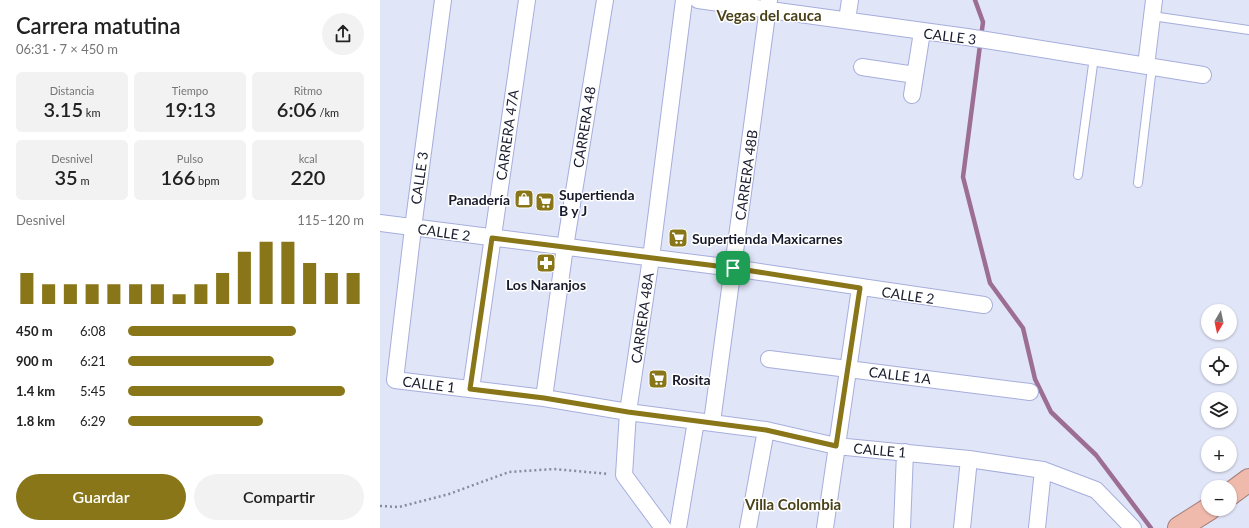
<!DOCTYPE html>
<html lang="es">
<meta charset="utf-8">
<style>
:root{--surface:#fff;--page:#f2f2f2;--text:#222;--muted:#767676;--accent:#887619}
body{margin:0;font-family:Lato,sans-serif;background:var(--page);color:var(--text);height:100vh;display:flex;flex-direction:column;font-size:15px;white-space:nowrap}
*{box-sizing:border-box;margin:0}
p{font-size:13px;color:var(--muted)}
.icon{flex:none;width:22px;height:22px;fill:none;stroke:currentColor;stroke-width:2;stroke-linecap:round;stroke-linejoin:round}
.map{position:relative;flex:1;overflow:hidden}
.side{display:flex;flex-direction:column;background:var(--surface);width:380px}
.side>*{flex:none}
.needle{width:26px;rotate:189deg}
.tools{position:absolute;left:821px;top:304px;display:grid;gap:8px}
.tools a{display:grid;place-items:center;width:36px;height:36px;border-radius:50%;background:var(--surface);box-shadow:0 1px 3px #0004;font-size:20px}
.pin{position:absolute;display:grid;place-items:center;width:34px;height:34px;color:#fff;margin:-17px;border-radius:8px;box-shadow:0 2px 6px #0006}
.round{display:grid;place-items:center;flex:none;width:42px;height:42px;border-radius:21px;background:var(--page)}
.summary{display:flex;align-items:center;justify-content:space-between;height:68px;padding:0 16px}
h1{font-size:22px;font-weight:600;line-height:30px}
.stats{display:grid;grid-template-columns:repeat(3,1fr);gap:6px;height:68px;padding:4px 16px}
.stats div{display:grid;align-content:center;border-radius:6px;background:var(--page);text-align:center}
.stats b{font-size:20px;font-weight:600}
.stats small{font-size:11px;font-weight:400}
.stats p{font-size:11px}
.chart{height:112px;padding:8px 16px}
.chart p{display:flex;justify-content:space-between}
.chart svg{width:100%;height:72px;margin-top:4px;stroke:var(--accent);stroke-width:6}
.primary-button{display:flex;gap:8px;margin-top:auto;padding:8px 16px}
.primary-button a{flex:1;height:46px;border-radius:24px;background:var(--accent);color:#fff;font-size:16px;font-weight:600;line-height:46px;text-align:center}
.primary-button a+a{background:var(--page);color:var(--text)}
ul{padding:0 16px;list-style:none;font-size:13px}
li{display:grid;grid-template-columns:64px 48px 1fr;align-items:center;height:30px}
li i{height:10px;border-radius:5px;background:var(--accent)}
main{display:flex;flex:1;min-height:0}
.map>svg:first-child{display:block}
</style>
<main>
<section class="side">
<div class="summary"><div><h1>Carrera matutina</h1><p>06:31 · 7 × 450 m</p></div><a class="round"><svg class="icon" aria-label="share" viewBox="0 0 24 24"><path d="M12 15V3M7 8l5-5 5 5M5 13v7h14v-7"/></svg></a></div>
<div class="stats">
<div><p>Distancia</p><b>3.15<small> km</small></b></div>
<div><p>Tiempo</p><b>19:13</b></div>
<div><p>Ritmo</p><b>6:06<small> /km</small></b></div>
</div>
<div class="stats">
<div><p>Desnivel</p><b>35<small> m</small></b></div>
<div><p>Pulso</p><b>166<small> bpm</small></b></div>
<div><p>kcal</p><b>220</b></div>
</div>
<div class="chart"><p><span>Desnivel</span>115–120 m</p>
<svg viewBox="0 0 160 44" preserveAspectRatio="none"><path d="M5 44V25M15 44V32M25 44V32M35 44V32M45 44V32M55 44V32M65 44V32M75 44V38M85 44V32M95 44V25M105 44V12M115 44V6M125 44V6M135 44V19M145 44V25M155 44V25"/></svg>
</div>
<ul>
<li><b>450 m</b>6:08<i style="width:71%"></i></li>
<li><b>900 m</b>6:21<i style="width:62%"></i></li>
<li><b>1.4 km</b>5:45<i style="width:92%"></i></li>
<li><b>1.8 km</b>6:29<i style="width:57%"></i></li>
</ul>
<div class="primary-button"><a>Guardar</a><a>Compartir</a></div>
</section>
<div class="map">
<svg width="869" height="528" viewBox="0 0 869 528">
<rect width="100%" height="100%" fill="#e1e5f8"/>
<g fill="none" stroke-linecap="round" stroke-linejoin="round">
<path stroke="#9c6e94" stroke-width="4.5" d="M595,0L603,22L583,177L610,283L643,328L655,379L671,412L716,455L771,528"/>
<g stroke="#a6aedb" stroke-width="10">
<path id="lane" d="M772,16L869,30
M698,175L714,57
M758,183L772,67"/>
</g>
<g stroke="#a6aedb" stroke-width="18">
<path id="street" d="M63,0L33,228L15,380L164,398L248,412L386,430L456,446L589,459L663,470L716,490L753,528
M318,0L587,37L823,75
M467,20L470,0
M766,66L774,0
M482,67L535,75
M532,95L542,32
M0,223L353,268L604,305
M389,359L650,392
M91,389L147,0
M164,398L185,247L225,0
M332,422L389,0
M283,528L244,475L248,412L271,258L304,0
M298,528L316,421
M368,528L386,430
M445,528L480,288
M522,528L525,452
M582,528L589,459
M657,528L663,470"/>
</g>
<g stroke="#a4827f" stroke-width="24">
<path id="highway" d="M850,494L869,480
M799,528L829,509"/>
</g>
<path stroke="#878b9d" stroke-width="2.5" stroke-dasharray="2 3" stroke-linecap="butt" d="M0,506L19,507L69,494L129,472L174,469L229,474"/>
<use href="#lane" stroke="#fff" stroke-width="8"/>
<use href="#street" stroke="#fff" stroke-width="16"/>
<use href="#highway" stroke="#efbaab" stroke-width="22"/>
</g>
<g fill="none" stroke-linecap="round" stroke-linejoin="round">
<g stroke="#fff" stroke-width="8">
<path id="route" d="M112,238L353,268L480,288L456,446L386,430L248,412L164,398L90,389Z"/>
</g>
<use href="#route" stroke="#887619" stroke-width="5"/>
</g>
<defs>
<g id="shop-square" transform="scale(1)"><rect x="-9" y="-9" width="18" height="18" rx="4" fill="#887619" stroke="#fff"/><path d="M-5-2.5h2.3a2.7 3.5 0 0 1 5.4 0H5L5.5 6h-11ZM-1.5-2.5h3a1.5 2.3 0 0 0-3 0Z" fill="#fff"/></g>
<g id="supermarket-square" transform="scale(1)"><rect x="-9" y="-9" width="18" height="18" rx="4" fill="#887619" stroke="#fff"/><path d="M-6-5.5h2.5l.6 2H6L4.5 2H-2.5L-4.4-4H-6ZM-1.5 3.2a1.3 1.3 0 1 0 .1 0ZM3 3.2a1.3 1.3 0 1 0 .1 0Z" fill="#fff"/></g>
<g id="pharmacy-square" transform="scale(1)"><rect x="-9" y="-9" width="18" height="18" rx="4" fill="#887619" stroke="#fff"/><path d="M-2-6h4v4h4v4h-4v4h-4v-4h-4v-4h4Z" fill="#fff"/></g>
</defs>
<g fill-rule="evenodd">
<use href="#shop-square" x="144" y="199"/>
<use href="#supermarket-square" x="165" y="202"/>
<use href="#supermarket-square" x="298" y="238"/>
<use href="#pharmacy-square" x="166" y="263"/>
<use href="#supermarket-square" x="278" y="379"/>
</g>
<g text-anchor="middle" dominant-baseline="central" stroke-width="3" stroke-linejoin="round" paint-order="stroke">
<g font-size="14" fill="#181b2c" stroke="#fff">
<text transform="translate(570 36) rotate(7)">CALLE 3</text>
<text transform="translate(204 127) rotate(-81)">CARRERA 48</text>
<text transform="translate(127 135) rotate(-82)">CARRERA 47A</text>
<text transform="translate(366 175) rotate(-82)">CARRERA 48B</text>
<text transform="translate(39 178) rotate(-82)">CALLE 3</text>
<text transform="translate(64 232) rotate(8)">CALLE 2</text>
<text transform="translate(528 295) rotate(8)">CALLE 2</text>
<text transform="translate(262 318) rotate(-82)">CARRERA 48A</text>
<text transform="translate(520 375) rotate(7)">CALLE 1A</text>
<text transform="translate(49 384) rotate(7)">CALLE 1</text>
<text transform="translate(500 450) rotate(5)">CALLE 1</text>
</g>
<g font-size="14" font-weight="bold" fill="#181b2c" stroke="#fff" text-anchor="start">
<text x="179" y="194">Supertienda<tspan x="179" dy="16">B y J</tspan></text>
<text x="130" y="199" text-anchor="end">Panadería</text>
<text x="312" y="238">Supertienda Maxicarnes</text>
<text x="166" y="284" text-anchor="middle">Los Naranjos</text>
<text x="292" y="379">Rosita</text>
</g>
<g font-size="15" font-weight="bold" fill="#4a4118" stroke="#fff">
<text x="389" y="15">Vegas del cauca</text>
<text x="413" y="504">Villa Colombia</text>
</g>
</g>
</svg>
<div class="tools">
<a><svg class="needle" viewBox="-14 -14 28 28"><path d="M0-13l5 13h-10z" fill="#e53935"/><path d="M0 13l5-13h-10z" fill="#767676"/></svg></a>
<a><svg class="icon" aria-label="locate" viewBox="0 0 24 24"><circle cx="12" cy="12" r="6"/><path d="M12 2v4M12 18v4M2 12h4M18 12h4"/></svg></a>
<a><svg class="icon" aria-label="layers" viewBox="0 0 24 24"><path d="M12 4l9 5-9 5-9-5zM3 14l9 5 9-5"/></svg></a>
<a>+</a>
<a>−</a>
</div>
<div class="pin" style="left:353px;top:268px;background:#1e9e55"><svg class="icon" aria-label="arrive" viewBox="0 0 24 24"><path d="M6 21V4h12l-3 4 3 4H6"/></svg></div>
</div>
</main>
